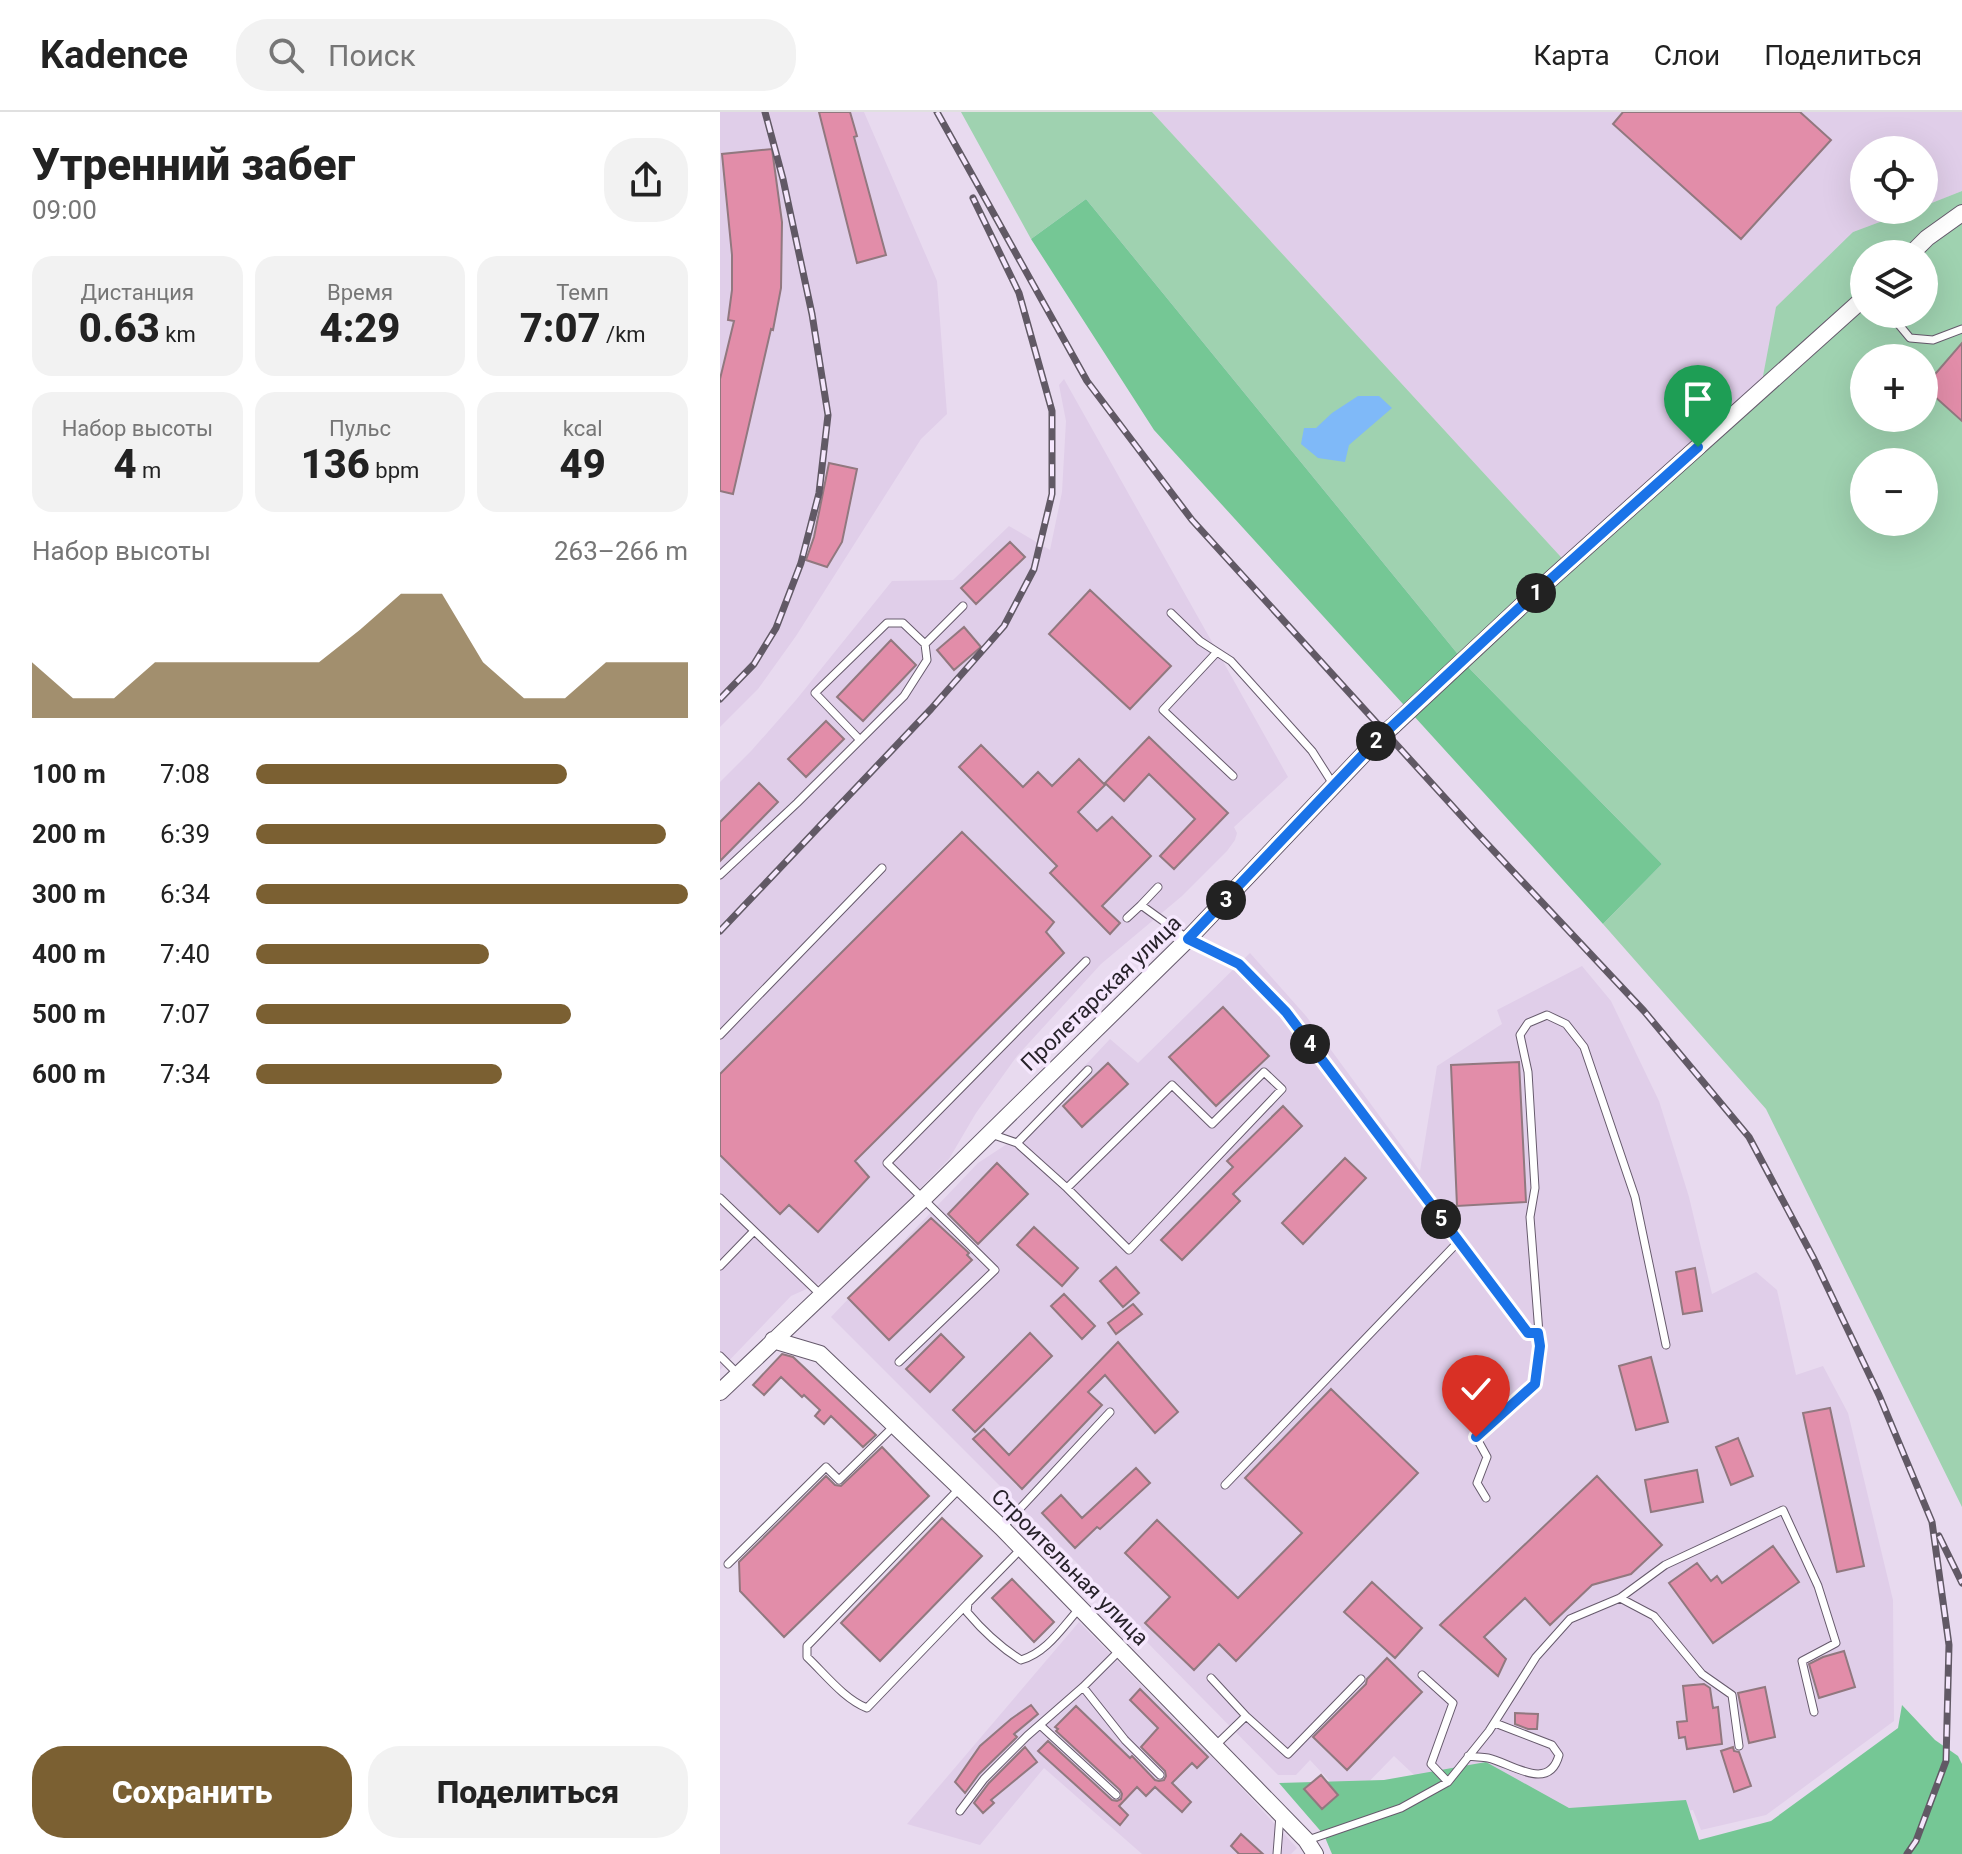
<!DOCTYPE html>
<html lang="ru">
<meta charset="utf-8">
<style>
:root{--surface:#fff;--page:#f2f2f2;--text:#222;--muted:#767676;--line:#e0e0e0;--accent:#7b6032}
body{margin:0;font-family:Roboto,sans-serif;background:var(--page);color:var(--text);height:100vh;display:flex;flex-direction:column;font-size:30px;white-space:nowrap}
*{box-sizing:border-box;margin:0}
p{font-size:26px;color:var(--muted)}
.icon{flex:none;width:44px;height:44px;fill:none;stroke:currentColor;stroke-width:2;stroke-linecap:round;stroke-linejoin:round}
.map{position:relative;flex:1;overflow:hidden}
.drawer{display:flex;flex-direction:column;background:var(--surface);width:720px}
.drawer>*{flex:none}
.fabs{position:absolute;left:1130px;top:24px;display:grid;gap:16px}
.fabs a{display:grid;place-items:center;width:88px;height:88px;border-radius:50%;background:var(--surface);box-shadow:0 8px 32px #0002;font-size:40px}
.pin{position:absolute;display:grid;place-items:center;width:68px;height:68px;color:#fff;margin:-82px -34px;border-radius:50% 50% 50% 0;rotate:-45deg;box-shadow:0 0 8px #0007}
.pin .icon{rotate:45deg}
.km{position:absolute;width:40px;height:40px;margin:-20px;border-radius:50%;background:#222;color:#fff;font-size:22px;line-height:40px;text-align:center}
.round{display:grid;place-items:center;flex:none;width:84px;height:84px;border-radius:32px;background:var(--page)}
.headline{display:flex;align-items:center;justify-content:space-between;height:136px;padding:0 32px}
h1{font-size:44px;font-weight:800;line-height:60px}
.figures{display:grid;grid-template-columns:repeat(3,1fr);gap:12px;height:136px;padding:8px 32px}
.figures div{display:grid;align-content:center;border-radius:20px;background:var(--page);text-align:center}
.figures b{font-size:40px;font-weight:800}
.figures small{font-size:22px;font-weight:400}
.figures p{font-size:22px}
.chart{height:224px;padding:16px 32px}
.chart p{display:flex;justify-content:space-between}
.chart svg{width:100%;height:144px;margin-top:8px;fill:var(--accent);opacity:.7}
.action{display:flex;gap:16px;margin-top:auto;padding:16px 32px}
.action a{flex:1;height:92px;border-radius:32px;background:var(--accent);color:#fff;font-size:32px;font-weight:800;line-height:92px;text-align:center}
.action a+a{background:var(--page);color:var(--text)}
ul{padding:0 32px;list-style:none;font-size:26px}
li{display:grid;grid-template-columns:128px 96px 1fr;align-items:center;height:60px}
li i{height:20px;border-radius:10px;background:var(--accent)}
header{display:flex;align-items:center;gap:48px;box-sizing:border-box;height:112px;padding:0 40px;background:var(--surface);border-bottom:2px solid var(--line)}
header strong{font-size:38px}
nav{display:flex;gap:44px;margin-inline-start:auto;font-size:28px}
.search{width:560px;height:72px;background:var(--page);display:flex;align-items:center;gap:20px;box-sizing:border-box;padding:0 28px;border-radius:32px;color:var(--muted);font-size:30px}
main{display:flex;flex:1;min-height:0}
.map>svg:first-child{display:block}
</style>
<header>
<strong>Kadence</strong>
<div class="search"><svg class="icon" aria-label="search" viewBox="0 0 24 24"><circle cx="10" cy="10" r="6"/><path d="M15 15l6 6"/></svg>Поиск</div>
<nav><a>Карта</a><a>Слои</a><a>Поделиться</a></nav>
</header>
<main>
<section class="drawer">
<div class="headline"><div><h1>Утренний забег</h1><p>09:00</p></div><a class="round"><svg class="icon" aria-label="share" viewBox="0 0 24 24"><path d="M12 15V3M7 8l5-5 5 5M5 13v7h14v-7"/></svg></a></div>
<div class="figures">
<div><p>Дистанция</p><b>0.63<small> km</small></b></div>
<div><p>Время</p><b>4:29</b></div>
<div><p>Темп</p><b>7:07<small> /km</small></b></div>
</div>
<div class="figures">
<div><p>Набор высоты</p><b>4<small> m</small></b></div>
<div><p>Пульс</p><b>136<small> bpm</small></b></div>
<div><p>kcal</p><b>49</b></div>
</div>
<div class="chart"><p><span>Набор высоты</span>263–266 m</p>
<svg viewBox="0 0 160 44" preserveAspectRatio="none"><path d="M0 44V27L10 38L20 38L30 27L40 27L50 27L60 27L70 27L80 17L90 6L100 6L110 27L120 38L130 38L140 27L150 27L160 27V44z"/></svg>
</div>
<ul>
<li><b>100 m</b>7:08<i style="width:72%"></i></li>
<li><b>200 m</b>6:39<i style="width:95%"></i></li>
<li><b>300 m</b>6:34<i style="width:100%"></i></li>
<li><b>400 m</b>7:40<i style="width:54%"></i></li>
<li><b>500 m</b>7:07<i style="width:73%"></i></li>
<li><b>600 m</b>7:34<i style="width:57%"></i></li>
</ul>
<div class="action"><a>Сохранить</a><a>Поделиться</a></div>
</section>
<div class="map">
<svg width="1242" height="1742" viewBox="0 0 1242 1742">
<rect width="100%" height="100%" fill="#e8daef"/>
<path fill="#e0cee9" d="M0,0H144L217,169L227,302L201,327L76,524L38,577L0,615Z
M432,0H1242V79L1204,94V38H1144V98H1192L1133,120L1040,280L851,456Z
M344,267L568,665L514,715L517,721L515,728L507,739L462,784L381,852L297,944L256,1001L229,1047L113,1165L71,1184L0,1258V670L32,638L76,588L172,469L233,468L289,414L330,438L342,380L346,309L339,273Z
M530,841L586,904L700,1059L717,954L782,912L777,898L862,854L891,889L939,989L969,1085L992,1182L1036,1160L1057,1178L1076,1263L1103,1254L1128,1301L1173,1488L1174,1609L1046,1703L981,1718L973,1698L855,1709H743L674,1644L629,1690L590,1648L576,1663H558L415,1518L362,1456L111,1205L258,1051L299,1024L390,927L418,951Z
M359,1510L506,1659L577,1736L571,1742H422L324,1656L260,1733L187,1712Z"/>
<path fill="#9fd2b0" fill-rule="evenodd" d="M241,0H432L851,456L1040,280L1056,195L1133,120L1192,98H1204V94L1242,79V1395L1046,997L883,812L942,752L750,557L366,87L311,127ZM1144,142H1204V202H1144ZM1144,246H1204V306H1144ZM1144,350H1204V410H1144Z"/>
<path fill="#75c795" d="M366,87L750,557L942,752L883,812L434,318L311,127Z
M1182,1593L1215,1628L1238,1644L1242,1652V1742H612L604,1723L559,1671L664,1668L766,1650L849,1696L966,1688L979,1728L1051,1709L1178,1616Z"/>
<path fill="#7fb9f8" d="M638,284H659L672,296L629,333L625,350L598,346L581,332L584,316H596L612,301Z"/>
<path fill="#e28da9" stroke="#91787f" stroke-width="2" d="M99,0H130L137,24L134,25L166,143L137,151Z
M903,0H1080L1111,28L1021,127L893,12Z
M52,37L62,110L61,176L53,218L51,217L13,382L0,379V267L14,209L8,208L12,178V143L2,42Z
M1242,231V309L1204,275Z
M109,351L137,357L122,430L107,455L86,448L94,425Z
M290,430L305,445L256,492L241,476Z
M370,478L451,554L410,597L329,522Z
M244,515L261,535L234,558L217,538Z
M171,528L196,553L143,609L117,585Z
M106,609L124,627L86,665L68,647Z
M429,625L508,701L454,757L440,744L475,707L429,662L404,689L385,671Z
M261,633L303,675L318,660L332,674L359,647L385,673L358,700L377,719L392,705L431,744L382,794L400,811L390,822L330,761L337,754L239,655Z
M39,671L58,690L0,749V710Z
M242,720L334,810L326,820L344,841L135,1049L149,1065L98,1120L69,1093L60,1102L0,1043V962Z
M503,895L549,944L496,994L449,945Z
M799,950L806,1090L737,1094L731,953Z
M388,951L408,972L362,1015L343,994Z
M563,994L582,1014L513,1082L520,1089L462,1148L441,1128L513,1055L507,1049Z
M625,1046L646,1066L583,1132L562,1111Z
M277,1051L308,1082L258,1132L228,1102Z
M211,1106L249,1141L247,1143L252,1148L169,1228L128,1186Z
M314,1115L358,1156L342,1174L297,1133Z
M396,1155L419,1181L403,1195L380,1169Z
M975,1156L982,1199L963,1202L956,1160Z
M344,1182L375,1214L362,1227L331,1194Z
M413,1192L422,1202L396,1222L388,1211Z
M310,1221L332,1244L255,1320L233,1298Z
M221,1222L244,1245L210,1280L186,1257Z
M398,1230L458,1300L435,1321L385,1263L368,1280L382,1293L302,1377L253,1327L264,1317L289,1343Z
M62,1242L73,1245L156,1323L143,1335L111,1304L104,1312L95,1304L100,1298L84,1283L82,1285L61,1265L44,1283L33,1273Z
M931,1245L948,1310L916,1318L899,1254Z
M611,1277L698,1361L516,1549L499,1532L474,1558L425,1511L450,1485L405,1441L437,1408L518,1486L582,1421L525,1366Z
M1110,1296L1144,1454L1117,1460L1083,1301Z
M1018,1326L1033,1364L1011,1373L996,1335Z
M162,1335L209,1384L64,1525L20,1479L19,1450L106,1364L115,1373L121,1374Z
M416,1356L430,1371L380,1417L377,1415L355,1436L322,1401L341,1383L362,1406Z
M977,1358L983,1390L931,1400L925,1368Z
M877,1364L942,1433L911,1462L872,1473L830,1513L805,1486L764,1525L786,1547L778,1564L720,1513Z
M222,1406L262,1444L160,1549L121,1511Z
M1053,1434L1079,1470L993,1531L949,1471L977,1451L991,1469L997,1464L1002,1471Z
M292,1467L334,1510L314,1530L272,1486Z
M652,1470L702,1516L675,1546L624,1500Z
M1124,1539L1135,1575L1099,1586L1089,1552L1103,1545Z
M667,1546L702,1580L627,1658L593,1625L646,1572L647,1567Z
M984,1572L990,1576L993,1596L998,1595L1002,1632L967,1637L965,1625L959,1626L957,1610L967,1609L963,1574Z
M1045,1575L1055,1625L1029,1631L1018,1581Z
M420,1577L488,1645L477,1656L472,1651L452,1671L471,1690L462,1700L435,1675L426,1684L417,1675L399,1694L408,1703L400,1713L318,1639L328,1629L392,1688L397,1689L401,1687L402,1682L400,1678L336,1619L338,1617L335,1615L356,1594L410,1646L412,1644L435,1668L439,1669L444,1668L446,1664L445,1659L421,1635L438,1616L410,1588Z
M311,1593L318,1602L294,1622L297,1625L259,1662L245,1681L235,1670L260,1634L291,1607Z
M795,1601L818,1602L817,1617H808L795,1612Z
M305,1635L317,1650L271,1688L274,1691L263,1701L254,1691L269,1671Z
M1013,1635L1014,1639L1019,1640L1031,1674L1014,1680L1001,1639Z
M601,1663L618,1683L602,1697L584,1677Z
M521,1722L543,1742H519L511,1734Z"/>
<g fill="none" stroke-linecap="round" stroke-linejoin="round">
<g stroke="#665a6c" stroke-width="9">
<path id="service" d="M1170,202L1190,226L1213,228L1242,217
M451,501L480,529L511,549L592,639L613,672
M205,532L243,494
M497,540L443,598L513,664
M0,763L77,691L184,584L207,548L205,532L183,511H167L95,581L140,628
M438,775L421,793L468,827L519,852L566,900L808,1221H818
M407,806L421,793
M0,923L162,756
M271,1022L297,1031L368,958
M297,1031L347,1076L452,973L492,1012L544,960L562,977L409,1138L347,1076
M0,1086L101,1183
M0,1154L34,1119
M0,1244L18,1262
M179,1250L275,1158L167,1051L366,849
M505,1373L739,1129
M239,1377L87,1534V1545C105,1562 124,1587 147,1596L248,1491
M766,1386L757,1371L767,1345L756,1325L815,1272L820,1234L810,1105L815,1076L808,960L800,923L808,911L827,903L846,912L864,935L915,1085L946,1233
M282,1416L390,1300
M299,1439L248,1491L247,1500C263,1519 280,1535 301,1548C326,1541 341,1517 358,1498
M8,1452L106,1355L119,1368L173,1315
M900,1486L934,1504L982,1562L1012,1583L1019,1634
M702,1563L733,1591L711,1652L728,1670
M491,1566L526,1604
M363,1575L405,1628L440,1663
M320,1613L396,1683
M495,1634L526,1604L568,1642L641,1567
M748,1644C755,1645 762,1645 768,1646C791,1651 829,1681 839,1643L832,1633L775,1611
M240,1699L264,1667L307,1624L363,1575L399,1539
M588,1728L681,1696L728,1670L769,1619L816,1545L850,1507L900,1486L945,1453L1063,1398L1098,1474L1116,1531L1082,1549L1094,1600
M557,1742L560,1703"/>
</g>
<g stroke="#665a6c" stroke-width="18">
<path id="tertiary" d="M1191,142L1207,126L1242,101
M673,614L813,483L1144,186
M53,1228L100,1242L282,1416L586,1728L595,1742
M0,1280L202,1088L468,827L658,627"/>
</g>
<use href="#service" stroke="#fff" stroke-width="7"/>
<use href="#tertiary" stroke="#fff" stroke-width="16"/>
<g stroke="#615965" stroke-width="7">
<path id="rail" d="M217,0L367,269L472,408L756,720L924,899L1029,1025L1094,1147L1159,1283L1212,1410L1229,1533L1226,1649L1196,1729L1187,1742
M0,587L34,552L56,516L81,451L99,381L108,303L92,202L63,67L45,0
M0,819L211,597L284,514L314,457L332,382V299L299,181L253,86
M1219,1424L1242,1471"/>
</g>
<use href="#rail" stroke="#f5e7fd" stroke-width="4" stroke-dasharray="12" stroke-linecap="butt"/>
<g stroke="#665a6c" stroke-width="18" stroke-linecap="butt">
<path id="tertiary-bridge" d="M658,627L673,614"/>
</g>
<use href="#tertiary-bridge" stroke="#fff" stroke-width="16"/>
</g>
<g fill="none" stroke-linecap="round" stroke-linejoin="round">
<g stroke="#fff" stroke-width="16">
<path id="route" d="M756,1325L815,1272L820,1234L818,1221H808L566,900L519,852L468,827L654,631L813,483L978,335"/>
</g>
<use href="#route" stroke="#1a73e8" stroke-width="10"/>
</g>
<g text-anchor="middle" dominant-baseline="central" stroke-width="7" stroke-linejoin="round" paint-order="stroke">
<g font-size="22" fill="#27222a" stroke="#f5e7fd">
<text transform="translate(381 881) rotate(-44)">Пролетарская улица</text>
<text transform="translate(350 1455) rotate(45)">Строительная улица</text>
</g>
</g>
</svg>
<div class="fabs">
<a><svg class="icon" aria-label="locate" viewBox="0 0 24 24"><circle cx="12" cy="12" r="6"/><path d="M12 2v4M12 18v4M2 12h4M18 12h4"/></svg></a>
<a><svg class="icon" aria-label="layers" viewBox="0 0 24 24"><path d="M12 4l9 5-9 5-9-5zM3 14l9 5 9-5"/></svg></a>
<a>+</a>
<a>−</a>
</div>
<div class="pin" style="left:978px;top:335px;background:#1e9e55"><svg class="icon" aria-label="arrive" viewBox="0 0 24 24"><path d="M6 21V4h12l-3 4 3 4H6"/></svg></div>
<div class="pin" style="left:756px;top:1325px;background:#d93025"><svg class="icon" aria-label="check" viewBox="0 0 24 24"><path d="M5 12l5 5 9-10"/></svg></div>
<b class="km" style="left:816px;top:481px">1</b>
<b class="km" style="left:656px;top:629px">2</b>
<b class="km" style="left:506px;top:788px">3</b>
<b class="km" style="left:590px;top:932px">4</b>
<b class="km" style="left:721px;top:1107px">5</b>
</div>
</main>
